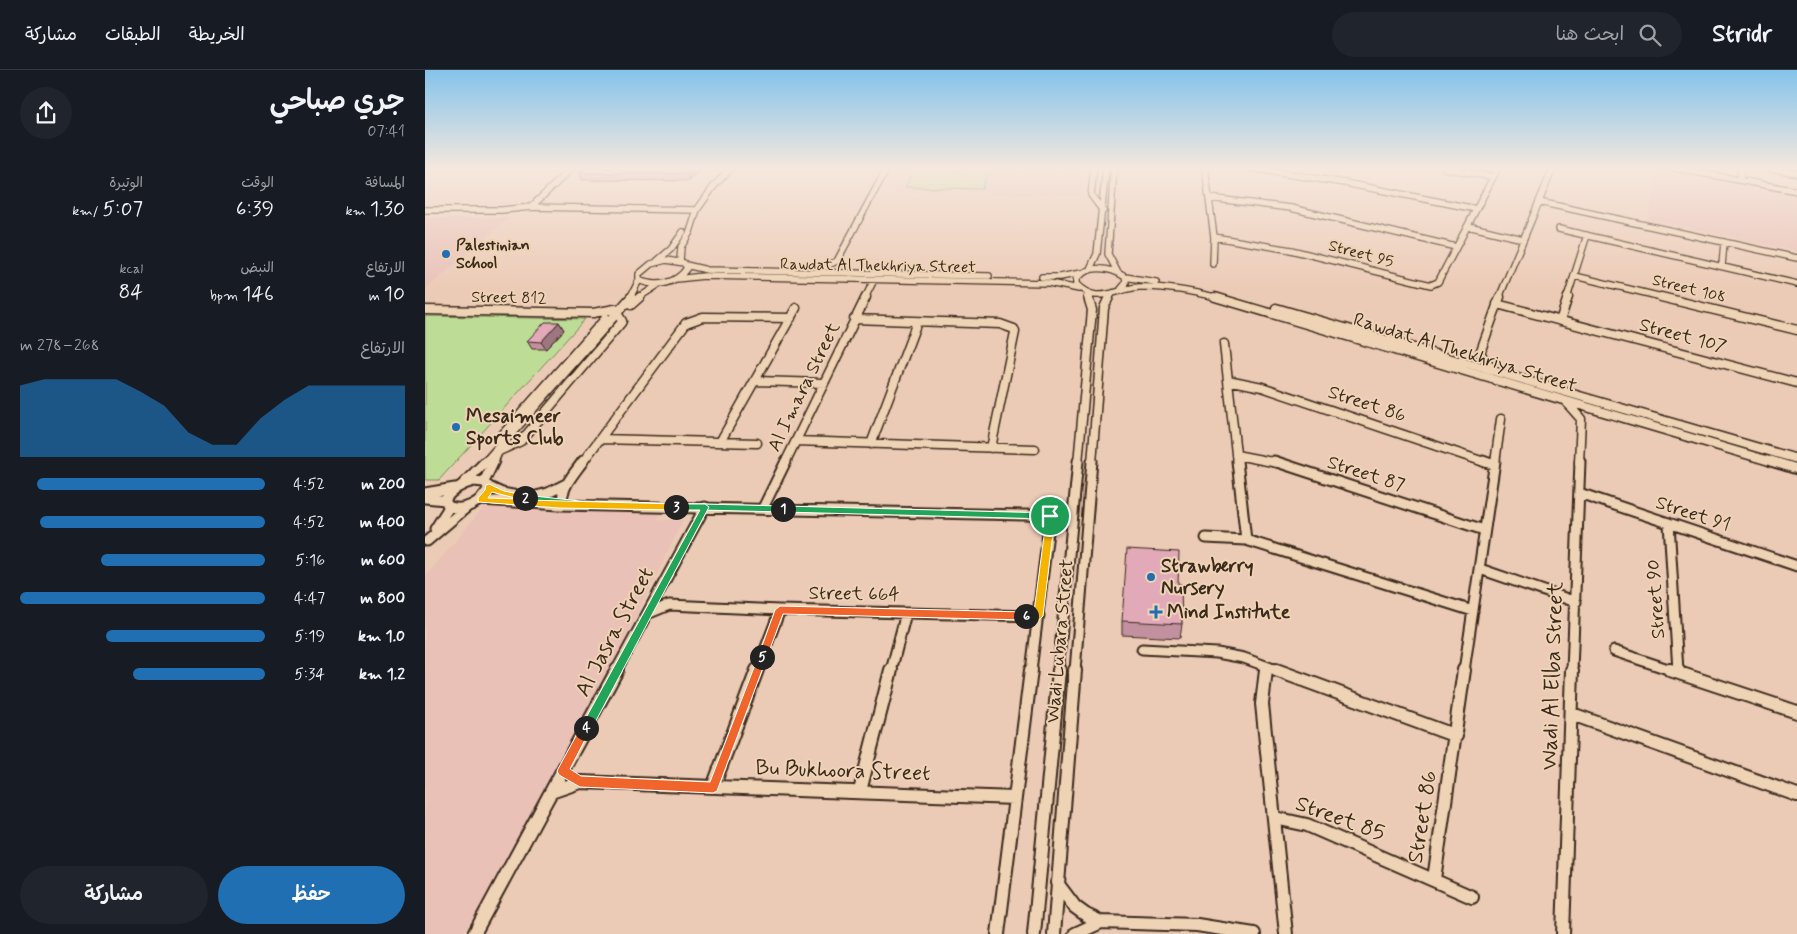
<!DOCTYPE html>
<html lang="ar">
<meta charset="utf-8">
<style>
:root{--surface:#171b24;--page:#20242c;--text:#f1f3f6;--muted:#9ea1a6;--line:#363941;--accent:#1f6fb2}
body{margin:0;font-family:Mynerve,"Playpen Sans Arabic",sans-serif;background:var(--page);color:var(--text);direction:rtl;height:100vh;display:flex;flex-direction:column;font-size:19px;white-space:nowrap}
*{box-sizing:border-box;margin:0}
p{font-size:16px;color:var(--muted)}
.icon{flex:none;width:28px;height:28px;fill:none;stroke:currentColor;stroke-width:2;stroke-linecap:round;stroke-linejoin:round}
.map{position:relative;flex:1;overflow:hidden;direction:ltr}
.drawer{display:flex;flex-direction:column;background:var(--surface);width:425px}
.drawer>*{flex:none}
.pin{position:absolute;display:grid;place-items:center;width:42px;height:42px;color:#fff;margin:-21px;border:2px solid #fff;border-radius:50%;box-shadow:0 1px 5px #0007}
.km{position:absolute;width:25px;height:25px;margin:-12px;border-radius:50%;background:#222;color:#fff;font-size:14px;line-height:25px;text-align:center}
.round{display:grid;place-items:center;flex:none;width:52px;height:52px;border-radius:26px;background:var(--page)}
.headline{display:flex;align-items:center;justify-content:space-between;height:85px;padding:0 20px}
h1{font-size:28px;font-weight:600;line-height:38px}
.figures{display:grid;grid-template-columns:repeat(3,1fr);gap:8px;height:85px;padding:5px 20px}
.figures div{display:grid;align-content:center}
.figures b{font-size:21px;font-weight:600}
.figures small{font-size:14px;font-weight:400}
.figures p{font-size:14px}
.chart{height:140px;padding:10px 20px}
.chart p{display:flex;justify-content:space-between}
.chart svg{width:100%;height:90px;margin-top:5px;fill:var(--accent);opacity:.7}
.primary-button{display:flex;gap:10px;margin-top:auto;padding:10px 20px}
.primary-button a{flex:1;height:58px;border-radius:30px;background:var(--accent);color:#fff;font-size:20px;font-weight:600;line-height:58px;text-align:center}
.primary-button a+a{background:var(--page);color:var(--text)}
ul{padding:0 20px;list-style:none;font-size:16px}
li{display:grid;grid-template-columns:80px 60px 1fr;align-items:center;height:38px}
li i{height:12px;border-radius:6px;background:var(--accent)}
header{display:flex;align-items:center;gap:30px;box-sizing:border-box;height:70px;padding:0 25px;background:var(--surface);border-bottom:1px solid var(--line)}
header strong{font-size:24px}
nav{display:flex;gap:28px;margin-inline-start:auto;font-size:18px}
.search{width:350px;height:45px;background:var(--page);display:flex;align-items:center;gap:12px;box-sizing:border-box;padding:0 18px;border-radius:28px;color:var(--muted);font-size:19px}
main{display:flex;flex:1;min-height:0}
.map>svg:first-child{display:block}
</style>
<header>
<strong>Stridr</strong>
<div class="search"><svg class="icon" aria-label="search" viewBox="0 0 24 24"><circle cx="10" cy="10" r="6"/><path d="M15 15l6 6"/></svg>ابحث هنا</div>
<nav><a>الخريطة</a><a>الطبقات</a><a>مشاركة</a></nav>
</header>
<main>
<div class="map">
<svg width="1372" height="864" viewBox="0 0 1372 864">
<rect width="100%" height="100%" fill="#eccbb6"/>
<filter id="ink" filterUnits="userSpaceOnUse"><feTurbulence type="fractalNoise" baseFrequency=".02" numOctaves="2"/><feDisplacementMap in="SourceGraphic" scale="10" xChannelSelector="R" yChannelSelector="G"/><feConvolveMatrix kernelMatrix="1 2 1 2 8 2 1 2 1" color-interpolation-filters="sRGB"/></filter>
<g filter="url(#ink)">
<path fill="#e9c1b7" d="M472,98H661L658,125L460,122Z
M1232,98L1353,120L1354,124L1372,128V181L1223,149Z
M0,148H84L0,220Z
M62,433L238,438L232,450H258L185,601L48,849L37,864H0V507Z"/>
<path fill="#bddd96" stroke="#7c845a" d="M489,100L563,101L557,119L480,117Z
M0,246L160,249L14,410H0Z"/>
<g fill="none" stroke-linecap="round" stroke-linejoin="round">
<g stroke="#3b2a1e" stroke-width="8">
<path id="minor-far3" d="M669,98L666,125L678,141
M689,98L683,184L692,201
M780,98L789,167L788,194
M824,98L920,113L1051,139
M1019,98L1068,107
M1250,98L1372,121
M1344,98L1372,103
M1315,110L1316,98
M784,128L866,138L1031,177
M1114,132L1372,188
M106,137L147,98
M0,140H77L106,137L272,140
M1043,156L1098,169
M1134,159L1372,214
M789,167L866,180L1006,215L1013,212L1073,98
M241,190L259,193L262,198C251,214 231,218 214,210V204L226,194Z
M232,191L246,179L258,162
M255,191L256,177L265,162L272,140L289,116L306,98
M261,195L282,200L564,206
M1297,196L1299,172
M665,199L672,184L681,98
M393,200L412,191L462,98
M1150,206L1241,228
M617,207H635L656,203
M700,207L731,212
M251,209L279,206L624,213L654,219
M696,219L701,213L700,207C685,197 664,194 651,209V214C657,220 663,224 671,225C686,226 699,218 714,217C741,216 768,222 795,228
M662,223L664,228
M205,228L214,210
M213,228L233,215
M440,228L449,210
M683,228L688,223
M1074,228L1128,98
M1142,228L1162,165"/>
</g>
<g stroke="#3b2a1e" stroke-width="11">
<path id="minor-far2" d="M790,227L1351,393
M1236,227L1372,260
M1072,234L1372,313
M206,235L215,227
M851,238L1372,389
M0,240L168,243L190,239
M429,249L575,254L589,259L590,262L566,378
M1135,251L1143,227
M799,274L812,393
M1067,299L1055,283L1075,227
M803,310L837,317L1062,393
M330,311L399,313
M1141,332L1156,349L1154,393
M74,369L181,248
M175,369L332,373
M371,371L610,379
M295,372L371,238
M446,374L492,252
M74,381L96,371L196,253L197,251L194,246
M811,385L853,393
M60,393L206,227
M68,393L72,384
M157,393L261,253L278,247L366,248
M360,393L441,227
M653,393L667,240L663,227
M667,393L679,238L684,227
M1070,393L1076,349"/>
</g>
<g stroke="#3b2a1e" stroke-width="13">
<path id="minor-far1" d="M812,391L821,470
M849,391L1059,460
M1058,391L1069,395
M1346,391L1372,399
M49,411L59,412L64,417C58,432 38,443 23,436L20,430C27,419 37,414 49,411Z
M59,412L69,391
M38,414L61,391
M64,417L77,423L98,427
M0,423L30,418
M1154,423L1372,496
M0,428L20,430
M103,428L123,423L141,414
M56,430L134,435L648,446
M137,432C137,416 149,404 158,391
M338,438L361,391
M1244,453L1253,601
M10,459L24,437
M781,468L821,470L1048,541
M2,471L42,437
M1055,499L1151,532
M222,544L244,535L355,540L614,546
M717,579L792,583L819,588L854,601
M1189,581L1249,601
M191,601L280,437
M332,601L355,540
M466,601L481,543
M606,601L625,446
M633,601L653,391
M650,601L667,391
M840,601L841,596
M1039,601L1070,391
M1147,601L1155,391"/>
</g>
<g stroke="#3b2a1e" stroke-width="16">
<path id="minor" d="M841,600L837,634L861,864
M851,600L1031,666
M1245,600L1372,642
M1253,600V602
M1147,644L1372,725
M288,717L332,600
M435,721L466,600
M126,722L155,712L590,728
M850,748L882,755L1047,827
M1009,809L1039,600
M632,813L650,837L661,845L676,852L772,855L829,864
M49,864L192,600
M573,864L606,600
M609,864L634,600
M629,864L650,600
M650,864L676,852
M1138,864L1147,600"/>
</g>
<use href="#minor-far3" stroke="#efd3b5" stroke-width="5.5"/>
<use href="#minor-far2" stroke="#efd3b5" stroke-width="8"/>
<use href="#minor-far1" stroke="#efd3b5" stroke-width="9"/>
<use href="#minor" stroke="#efd3b5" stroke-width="12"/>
</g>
<path fill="#c2919f" stroke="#3b2a1e" d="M155,98H277L265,111L157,110L154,103L156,101Z
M134,252L139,260L121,279H107L102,271Z
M753,514L757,554L755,568L697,565V551Z"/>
<path fill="#9e7682" stroke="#3b2a1e" d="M268,98H277L265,111L262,104Z
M134,252L139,260L121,279L116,272Z"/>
<path fill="#e2a9b9" stroke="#3b2a1e" d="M159,98H268L262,104L154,103Z
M120,252H134L116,272L102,271Z
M702,479L754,482L753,514H756L757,554L697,551Z"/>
</g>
<linearGradient id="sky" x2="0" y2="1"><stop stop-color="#84c3eb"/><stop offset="0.45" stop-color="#f6e8de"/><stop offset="1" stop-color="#f6e8de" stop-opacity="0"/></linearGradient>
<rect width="1372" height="219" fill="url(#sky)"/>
<path fill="#22a559" stroke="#fff" d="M358,436L625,443L630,446L625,449L358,442L354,439Z"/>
<path fill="#22a559" stroke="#fff" d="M100,425L155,431L358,436L362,439L358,442L155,437L97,430L96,428Z"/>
<path fill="#f5b400" stroke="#fff" fill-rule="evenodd" d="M64,414L79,421L103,426L102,430L251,434L255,437L251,440L134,438L53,432V428L60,420L61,415ZM67,422L94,429L63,428Z"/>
<path fill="#22a559" stroke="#fff" d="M248,434H280L284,437L165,662H157L156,658L157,655L275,440H251L247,437Z"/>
<path fill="#f0652b" stroke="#fff" d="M337,583L342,587L292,721L288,723L155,717L134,705L132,701L134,697L157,655L161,653L166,658L145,699L156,706L285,712L333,587Z"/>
<path fill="#f0652b" stroke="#fff" d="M355,536L601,542L606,546L601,550L358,544L342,587L337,591L333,587L350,540Z"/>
<path fill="#f5b400" stroke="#fff" d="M622,443H625L630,446L618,546L614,550H601L596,546L598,543L609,542Z"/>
<g fill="#1f6fb2" stroke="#efd3b5" stroke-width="2">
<circle cx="21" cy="184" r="5"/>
<circle cx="31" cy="357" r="5"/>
<circle cx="726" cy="507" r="5"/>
<path d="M728.5 534.5h5v5h5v5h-5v5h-5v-5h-5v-5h5z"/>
</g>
<g text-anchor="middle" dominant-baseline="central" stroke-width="4" stroke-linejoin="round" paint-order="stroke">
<g font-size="16" font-weight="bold" fill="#3b2a1e" stroke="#efd3b5" text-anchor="start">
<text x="31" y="175">Palestinian<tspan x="31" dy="18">School</tspan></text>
</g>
<g font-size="16" fill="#3b2a1e" stroke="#efd3b5">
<text transform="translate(936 184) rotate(15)">Street 95</text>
<text transform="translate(453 196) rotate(1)">Rawdat Al Thekhriya Street</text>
<text transform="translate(1264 219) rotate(14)">Street 108</text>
<text transform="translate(84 228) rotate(1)">Street 812</text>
</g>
<g font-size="19" fill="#3b2a1e" stroke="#efd3b5">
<text transform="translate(1258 266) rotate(15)">Street 107</text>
<text transform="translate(1040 283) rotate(17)">Rawdat Al Thekhriya Street</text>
<text transform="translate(379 317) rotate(-64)">Al Imara Street</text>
<text transform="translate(942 334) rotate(18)">Street 86</text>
<text transform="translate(941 404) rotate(18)">Street 87</text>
<text transform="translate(1268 444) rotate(18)">Street 91</text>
<text transform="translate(429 524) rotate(1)">Street 664</text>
<text transform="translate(1231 529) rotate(-94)">Street 90</text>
<text transform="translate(635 571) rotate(-85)">Wadi Lubara Street</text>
</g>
<g font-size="19" font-weight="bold" fill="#3b2a1e" stroke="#efd3b5" text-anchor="start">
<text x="41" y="346">Mesaimeer<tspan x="41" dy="22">Sports Club</tspan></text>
<text x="736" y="496">Strawberry<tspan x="736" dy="22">Nursery</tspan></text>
<text x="742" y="542">Mind Institute</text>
</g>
<g font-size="22" fill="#3b2a1e" stroke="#efd3b5">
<text transform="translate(190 562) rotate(-62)">Al Jasra Street</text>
<text transform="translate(1128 606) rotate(-88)">Wadi Al Elba Street</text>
<text transform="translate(418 701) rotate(2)">Bu Bukhoora Street</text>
<text transform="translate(998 747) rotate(-81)">Street 86</text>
<text transform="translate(915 749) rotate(20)">Street 85</text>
</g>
</g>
</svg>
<div class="pin" style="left:625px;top:446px;background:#1e9e55"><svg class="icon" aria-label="arrive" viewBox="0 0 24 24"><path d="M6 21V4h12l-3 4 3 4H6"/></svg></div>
<b class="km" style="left:358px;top:439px">1</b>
<b class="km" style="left:100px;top:428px">2</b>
<b class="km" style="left:251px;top:437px">3</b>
<b class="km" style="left:161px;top:658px">4</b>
<b class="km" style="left:337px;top:587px">5</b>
<b class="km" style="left:601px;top:546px">6</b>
</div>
<section class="drawer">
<div class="headline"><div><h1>جري صباحي</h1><p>07:41</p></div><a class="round"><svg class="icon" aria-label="share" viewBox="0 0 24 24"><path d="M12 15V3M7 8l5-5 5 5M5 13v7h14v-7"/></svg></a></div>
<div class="figures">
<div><p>المسافة</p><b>1.30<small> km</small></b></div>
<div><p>الوقت</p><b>6:39</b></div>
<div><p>الوتيرة</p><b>5:07<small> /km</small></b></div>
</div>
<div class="figures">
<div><p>الارتفاع</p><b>10<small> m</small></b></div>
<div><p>النبض</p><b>146<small> bpm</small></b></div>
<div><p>kcal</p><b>84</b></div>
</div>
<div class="chart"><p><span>الارتفاع</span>268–278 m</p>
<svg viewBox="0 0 160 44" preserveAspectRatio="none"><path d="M0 44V9L10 6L20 6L30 6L40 6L50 12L60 19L70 32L80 38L90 38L100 25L110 16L120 9L130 9L140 9L150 9L160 9V44z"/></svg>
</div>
<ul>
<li><b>200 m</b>4:52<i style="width:93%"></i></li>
<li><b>400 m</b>4:52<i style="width:92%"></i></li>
<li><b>600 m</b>5:16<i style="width:67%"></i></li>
<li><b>800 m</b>4:47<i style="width:100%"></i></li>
<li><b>1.0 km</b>5:19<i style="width:65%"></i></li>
<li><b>1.2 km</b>5:34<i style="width:54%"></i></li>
</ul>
<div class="primary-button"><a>حفظ</a><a>مشاركة</a></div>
</section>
</main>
